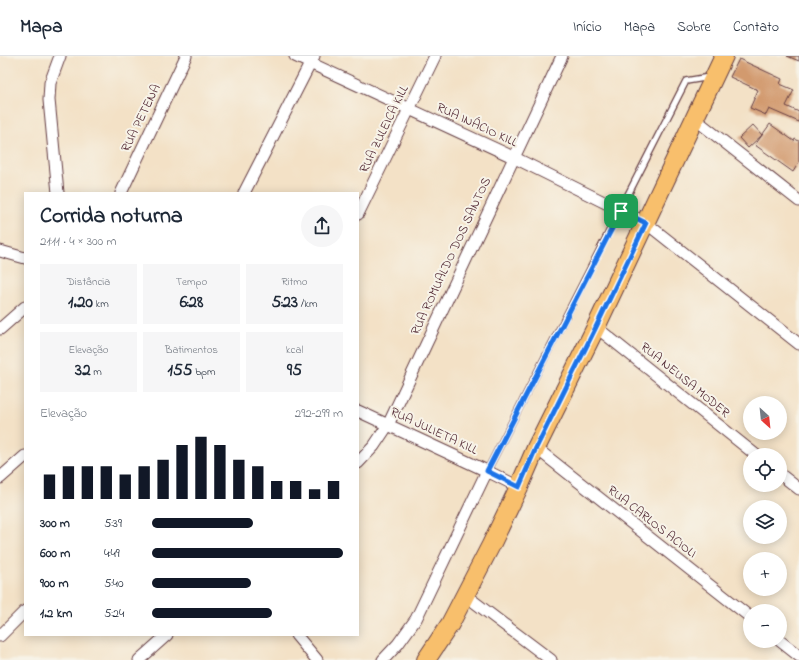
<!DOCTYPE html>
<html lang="pt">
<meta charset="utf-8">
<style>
:root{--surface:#fff;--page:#f6f6f7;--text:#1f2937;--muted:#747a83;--line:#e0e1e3;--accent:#111827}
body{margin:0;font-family:"Indie Flower",sans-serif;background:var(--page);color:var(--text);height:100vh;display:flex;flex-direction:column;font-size:15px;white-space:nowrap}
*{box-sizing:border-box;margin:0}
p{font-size:13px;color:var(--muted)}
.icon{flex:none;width:22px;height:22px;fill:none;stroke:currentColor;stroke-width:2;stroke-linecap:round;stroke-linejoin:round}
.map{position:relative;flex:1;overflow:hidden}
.sheet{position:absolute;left:24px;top:136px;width:335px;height:444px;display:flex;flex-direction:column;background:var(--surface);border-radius:0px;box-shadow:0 2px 10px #0003}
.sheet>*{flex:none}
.needle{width:26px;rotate:153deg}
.tools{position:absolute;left:743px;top:340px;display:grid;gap:8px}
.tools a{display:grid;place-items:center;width:44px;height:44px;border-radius:50%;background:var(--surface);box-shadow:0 2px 10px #0003;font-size:20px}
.pin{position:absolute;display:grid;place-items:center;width:34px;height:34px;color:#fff;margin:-17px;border-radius:8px;box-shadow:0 2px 6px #0006}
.round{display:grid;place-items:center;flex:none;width:42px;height:42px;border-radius:21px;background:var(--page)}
.overview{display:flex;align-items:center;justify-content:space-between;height:68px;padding:0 16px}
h1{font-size:22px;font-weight:700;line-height:30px}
.stats{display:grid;grid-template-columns:repeat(3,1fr);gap:6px;height:68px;padding:4px 16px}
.stats div{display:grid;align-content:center;border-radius:0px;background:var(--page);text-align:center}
.stats b{font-size:17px;font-weight:700}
.stats small{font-size:11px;font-weight:400}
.stats p{font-size:11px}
.chart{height:112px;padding:8px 16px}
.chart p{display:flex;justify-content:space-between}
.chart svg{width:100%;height:72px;margin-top:4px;stroke:var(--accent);stroke-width:6}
ul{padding:0 16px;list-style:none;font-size:13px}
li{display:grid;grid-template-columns:64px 48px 1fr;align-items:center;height:30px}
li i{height:10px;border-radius:5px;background:var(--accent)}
header{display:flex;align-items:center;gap:24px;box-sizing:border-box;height:56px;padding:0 20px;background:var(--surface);border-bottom:1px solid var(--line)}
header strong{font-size:19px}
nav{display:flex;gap:22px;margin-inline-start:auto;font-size:14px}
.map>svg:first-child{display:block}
</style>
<header>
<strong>Mapa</strong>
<nav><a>Início</a><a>Mapa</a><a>Sobre</a><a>Contato</a></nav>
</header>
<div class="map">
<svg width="799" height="604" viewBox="0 0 799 604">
<rect width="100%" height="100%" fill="#f7f3e8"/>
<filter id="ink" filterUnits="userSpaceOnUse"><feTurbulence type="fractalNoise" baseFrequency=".025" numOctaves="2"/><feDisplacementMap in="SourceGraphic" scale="8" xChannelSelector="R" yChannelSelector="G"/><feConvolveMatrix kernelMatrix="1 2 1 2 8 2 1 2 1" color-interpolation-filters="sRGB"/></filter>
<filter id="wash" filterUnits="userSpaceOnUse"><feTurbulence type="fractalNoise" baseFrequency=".012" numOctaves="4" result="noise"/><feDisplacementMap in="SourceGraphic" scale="16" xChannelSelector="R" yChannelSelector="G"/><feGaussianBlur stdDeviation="0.9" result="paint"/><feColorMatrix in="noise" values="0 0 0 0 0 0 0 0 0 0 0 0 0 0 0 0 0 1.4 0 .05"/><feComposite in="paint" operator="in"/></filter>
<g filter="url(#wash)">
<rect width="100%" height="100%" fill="#f3e1c6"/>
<g id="blocks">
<path fill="#d29a6e" d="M787,0H799V5Z
M739,3L782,23L780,28L794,34L786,50L799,56V66L769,53L766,59L750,52L758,34L730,21Z
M770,68L794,85L795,83L799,85V106L793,116L755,89Z
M753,69L762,79L748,92L739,82Z"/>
</g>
</g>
<g filter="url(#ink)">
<use href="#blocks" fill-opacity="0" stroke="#633c42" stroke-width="1"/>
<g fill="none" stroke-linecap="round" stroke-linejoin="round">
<g stroke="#633c42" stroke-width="8">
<path id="service" d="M487,415L686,25L710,21"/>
</g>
<g stroke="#633c42" stroke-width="13">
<path id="minor" d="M295,0L513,101L646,167L799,288
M695,63L799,145
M58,137L49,44L50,27L60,0
M121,137L186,0
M244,137L314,0
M358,158L435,0
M0,195L25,202
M596,271L756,399
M0,273L25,251
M358,355L487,415L519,431
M536,392L750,561
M358,407L374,390L388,369L562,0
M780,418L799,433
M0,422L25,400
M465,539L551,604
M296,579L317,604
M0,580L25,555
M780,585L799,600
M139,604L167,579
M383,604L398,588L416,563L487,415"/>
</g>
<g stroke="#633c42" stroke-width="20">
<path id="primary" d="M426,604L450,568L491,489L519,431L536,392L596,271L724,0"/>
</g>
<use href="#service" stroke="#fff" stroke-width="5.5"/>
<use href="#minor" stroke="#fff" stroke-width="11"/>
<use href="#primary" stroke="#f8bf6c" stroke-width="18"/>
</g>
</g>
<g fill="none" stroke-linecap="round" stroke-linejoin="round" filter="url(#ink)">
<g stroke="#fff" stroke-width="8">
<path id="route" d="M621,155L646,167L596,271L536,392L519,431L487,415Z"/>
</g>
<use href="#route" stroke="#1a73e8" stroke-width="5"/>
</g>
<g text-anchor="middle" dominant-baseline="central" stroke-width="4" stroke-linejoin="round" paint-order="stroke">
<g font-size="13" fill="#4a1f2b" stroke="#f7f3e8">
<text transform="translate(141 62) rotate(-64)">RUA PETENA</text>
<text transform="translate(477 69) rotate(25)">RUA INÁCIO KILL</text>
<text transform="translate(384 73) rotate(-64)">RUA ZULEICA KILL</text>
<text transform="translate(451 200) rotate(-65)">RUA ROMUALDO DOS SANTOS</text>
<text transform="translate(685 324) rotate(39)">RUA NEUSA MODER</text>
<text transform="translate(434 375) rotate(25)">RUA JULIETA KILL</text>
<text transform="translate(652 466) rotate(38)">RUA CARLOS ACIOLI</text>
</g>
</g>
</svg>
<div class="tools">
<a><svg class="needle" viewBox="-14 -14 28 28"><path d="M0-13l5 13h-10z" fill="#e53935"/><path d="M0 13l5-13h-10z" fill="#747a83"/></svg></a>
<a><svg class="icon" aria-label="locate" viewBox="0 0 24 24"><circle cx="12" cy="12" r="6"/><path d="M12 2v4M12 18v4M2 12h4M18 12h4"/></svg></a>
<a><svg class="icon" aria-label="layers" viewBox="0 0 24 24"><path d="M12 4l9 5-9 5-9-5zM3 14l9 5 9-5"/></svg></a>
<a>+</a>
<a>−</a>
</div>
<div class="pin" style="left:621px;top:155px;background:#1e9e55"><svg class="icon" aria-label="arrive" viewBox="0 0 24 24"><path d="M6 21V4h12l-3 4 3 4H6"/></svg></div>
<section class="sheet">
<div class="overview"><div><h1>Corrida noturna</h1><p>21:11 · 4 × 300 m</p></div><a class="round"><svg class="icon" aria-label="share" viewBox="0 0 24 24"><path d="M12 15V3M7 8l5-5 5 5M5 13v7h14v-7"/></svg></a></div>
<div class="stats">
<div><p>Distância</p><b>1.20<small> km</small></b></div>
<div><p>Tempo</p><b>6:28</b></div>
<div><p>Ritmo</p><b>5:23<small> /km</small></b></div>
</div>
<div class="stats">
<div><p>Elevação</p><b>32<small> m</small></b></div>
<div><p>Batimentos</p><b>155<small> bpm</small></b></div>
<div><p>kcal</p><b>95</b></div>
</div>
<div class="chart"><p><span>Elevação</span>292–299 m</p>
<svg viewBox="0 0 160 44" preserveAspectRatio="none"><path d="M5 44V29M15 44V24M25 44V24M35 44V24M45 44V29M55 44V24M65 44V20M75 44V11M85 44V6M95 44V11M105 44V20M115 44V24M125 44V33M135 44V33M145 44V38M155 44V33"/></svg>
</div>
<ul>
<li><b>300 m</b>5:39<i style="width:53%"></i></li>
<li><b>600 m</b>4:49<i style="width:100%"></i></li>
<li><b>900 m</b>5:40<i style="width:52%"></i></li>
<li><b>1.2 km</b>5:24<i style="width:63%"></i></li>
</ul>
</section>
</div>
